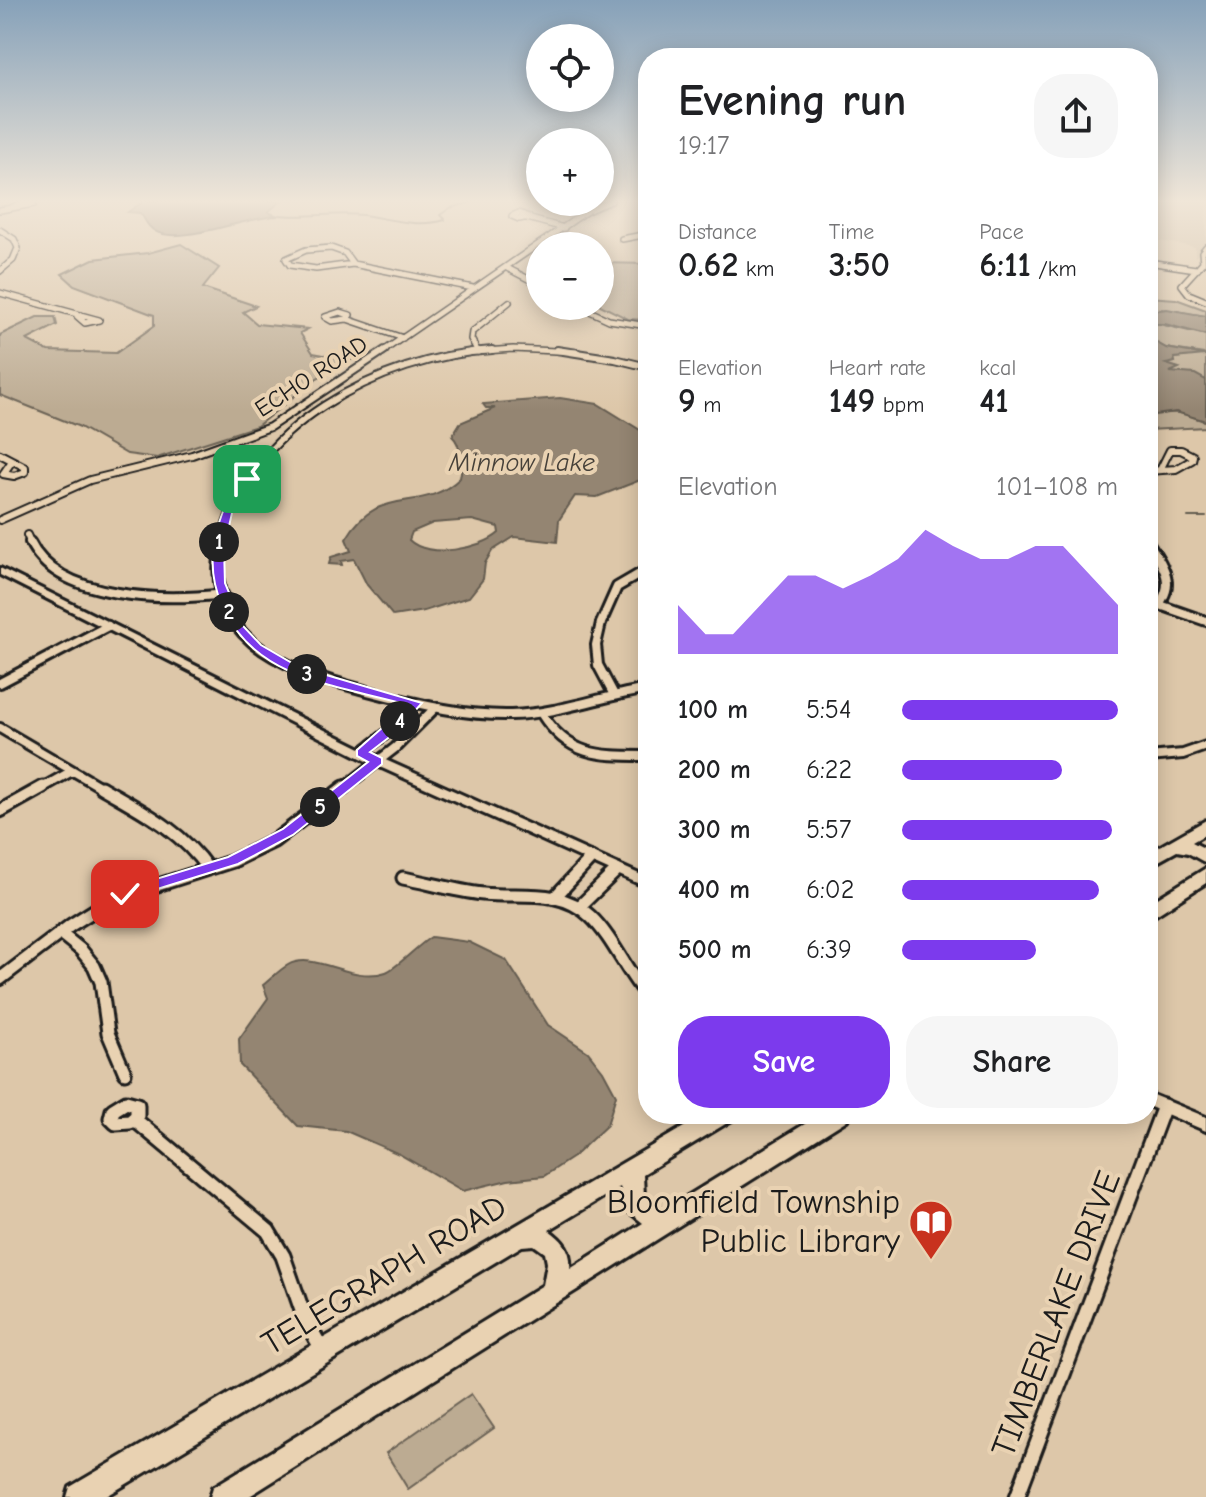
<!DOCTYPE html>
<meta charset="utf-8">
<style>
:root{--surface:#fff;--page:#f6f6f6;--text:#202124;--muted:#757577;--accent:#7c3aed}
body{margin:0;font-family:"Comic Neue",sans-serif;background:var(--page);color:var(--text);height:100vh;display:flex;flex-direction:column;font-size:30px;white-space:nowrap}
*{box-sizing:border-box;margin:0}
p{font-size:26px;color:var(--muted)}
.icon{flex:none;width:44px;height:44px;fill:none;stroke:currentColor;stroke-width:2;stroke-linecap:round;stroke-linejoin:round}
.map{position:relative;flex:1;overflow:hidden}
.panel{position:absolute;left:638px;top:48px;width:520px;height:1076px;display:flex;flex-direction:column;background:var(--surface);border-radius:32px;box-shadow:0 4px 20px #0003}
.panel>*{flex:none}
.fabs{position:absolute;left:526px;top:24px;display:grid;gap:16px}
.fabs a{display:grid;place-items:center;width:88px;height:88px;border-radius:50%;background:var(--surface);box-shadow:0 4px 20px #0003;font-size:40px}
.pin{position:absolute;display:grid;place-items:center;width:68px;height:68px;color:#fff;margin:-34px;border-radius:16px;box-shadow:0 4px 12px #0006}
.km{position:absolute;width:40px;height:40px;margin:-20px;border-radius:50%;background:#222;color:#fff;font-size:22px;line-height:40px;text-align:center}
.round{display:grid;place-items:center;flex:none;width:84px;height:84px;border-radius:32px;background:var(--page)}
.head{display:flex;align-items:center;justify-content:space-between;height:136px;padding:0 40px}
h1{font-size:44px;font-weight:800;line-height:60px}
.figures{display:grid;grid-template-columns:repeat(3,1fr);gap:12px;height:136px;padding:8px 40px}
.figures div{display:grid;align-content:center}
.figures b{font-size:34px;font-weight:800}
.figures small{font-size:22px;font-weight:400}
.figures p{font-size:22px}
.chart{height:224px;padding:16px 40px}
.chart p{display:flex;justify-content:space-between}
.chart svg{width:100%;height:144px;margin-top:8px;fill:var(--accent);opacity:.7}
.action{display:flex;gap:16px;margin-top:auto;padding:16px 40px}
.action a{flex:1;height:92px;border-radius:32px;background:var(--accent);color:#fff;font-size:32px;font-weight:800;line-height:92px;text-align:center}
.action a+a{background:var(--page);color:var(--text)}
ul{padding:0 40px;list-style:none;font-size:26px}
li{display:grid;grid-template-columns:128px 96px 1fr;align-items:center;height:60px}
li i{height:20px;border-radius:10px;background:var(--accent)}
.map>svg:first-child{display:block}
</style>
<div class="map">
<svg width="1206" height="1497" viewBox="0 0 1206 1497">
<rect width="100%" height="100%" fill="#ddc7a9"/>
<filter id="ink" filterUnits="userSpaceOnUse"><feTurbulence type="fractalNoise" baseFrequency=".0125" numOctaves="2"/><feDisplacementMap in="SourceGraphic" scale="16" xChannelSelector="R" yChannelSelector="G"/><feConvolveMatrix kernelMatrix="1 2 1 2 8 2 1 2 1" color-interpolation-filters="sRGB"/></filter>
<g filter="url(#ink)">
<path fill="#cdb99d" d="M1148,201H1206V246L1195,257V247L1148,239Z"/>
<path fill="#bcab92" stroke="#6c6457" stroke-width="2" d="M181,244L219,268L203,288L256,306L243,312L257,324L308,329L300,333L313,353L351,360L317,378L257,426L157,458L127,454L80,427L0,395V335L37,317H55L57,325L27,340L48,351L116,353L154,326V315L74,285L62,274L93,259L148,253Z
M600,263L648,264V320L628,319L600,305Z
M1148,297L1176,299L1206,310V316L1161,309L1149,314L1154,323L1206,335V380C1195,376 1178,377 1170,370L1177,368L1166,364L1175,362L1174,358L1204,354L1166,348L1157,343L1148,346V324H1151L1148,323Z
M1148,409C1158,415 1170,412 1180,413C1189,414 1198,420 1206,421V427L1148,430Z
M471,1394L494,1428L408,1489L386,1453Z"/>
<path fill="#948572" stroke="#645b50" stroke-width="2" fill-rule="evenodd" d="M144,201H281L268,212L278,216C249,216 179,246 155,231C145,225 146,219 140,213L128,212Z
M1167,309L1206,316V335L1165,324H1148L1154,322L1149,316L1152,311Z
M1157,343L1166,348L1205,355L1174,358L1175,362L1166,364L1179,368L1170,372L1195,374L1206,380V421L1176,412L1155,415L1148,409V346Z
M560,398L598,404L645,433L648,435V477L597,497L575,496L559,520L557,542L514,537L492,551L485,563L483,579L469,597L424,611L393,616L367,585L354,559L341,561L342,565L329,564L331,557L351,551L346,539C379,482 421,516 460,478C463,465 461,444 452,436L460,423L495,408H486L483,404ZM472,520L498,527L499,533C481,549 428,559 409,540L412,532L433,523Z
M431,937L469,942L506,960L548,1025L588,1052L603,1071L616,1095L607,1125L573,1157L544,1176L508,1180L463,1191L399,1154L346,1131L298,1126L240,1065L239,1039L268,998L263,985C271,979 279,970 288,965C315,950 351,984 386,972C396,969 419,944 431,937Z"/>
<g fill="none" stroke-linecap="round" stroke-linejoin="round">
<path stroke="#645b50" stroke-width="2" d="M279,215C307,218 335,212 363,215C391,219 417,228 445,220L440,215L450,208L476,201
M1188,517H1206"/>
<g stroke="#1c1c1c" stroke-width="8">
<path id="street-far4" d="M0,210L34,204L24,202L13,207
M519,213L529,217L519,219L512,216Z
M527,218L564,228
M0,230L14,239L18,248L13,260L0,271
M622,239L648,234
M1206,247L1202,252L1203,262L1182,285L1189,294L1206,301
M331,248L345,253L353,264L316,269L290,265L286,259L306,250Z
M1148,262L1196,269
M353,264L473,288
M507,268L540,285
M0,293L99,320L85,323L77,316
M579,306L609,320L648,326
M340,312L350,315L347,319L332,321L325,317Z
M347,319L403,338
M382,352L587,211L611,201
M471,352L513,349L578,352
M478,352L471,339L472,332L509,302"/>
</g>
<g stroke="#1c1c1c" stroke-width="10">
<path id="street-far3" d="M557,350L615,359L648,367
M0,454L25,467V472L14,476L3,474L12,461
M1148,471L1176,469L1192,460L1193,456L1181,450H1170L1160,470
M0,520L90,480L192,455L270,427L385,350
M27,535L31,544
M221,544C244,427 382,357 492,350"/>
</g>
<g stroke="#1c1c1c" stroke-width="14">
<path id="street-far2" d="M30,542C58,601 168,601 223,594
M221,542C200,648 301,674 379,694C422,705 466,716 511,715C557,714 602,696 648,689
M1160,605L1206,621
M1148,615C1179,589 1167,571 1148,542
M0,683L108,626
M614,695L598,665L596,645L601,623L617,587L648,569
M541,713C569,757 599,756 648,756
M0,728L104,789
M361,753L392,729L416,703
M1148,757L1183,754L1206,746
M40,789L72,771
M342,789L395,748L435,708"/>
</g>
<g stroke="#1c1c1c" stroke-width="17">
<path id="street-far1" d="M101,787C142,811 181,830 208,869
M0,811L43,787
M403,878C429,883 456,891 483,894C519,898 560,887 590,916C614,939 626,972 648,997
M555,897L591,858
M579,907L617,870
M60,933L81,950L94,966L101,982L108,1033L125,1073
M0,979L71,925L111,900L233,861L274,841L344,787"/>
</g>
<g stroke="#1c1c1c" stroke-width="19">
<path id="street" d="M126,1102L137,1105V1116L130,1122L116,1123L111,1118L113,1110Z
M134,1119L268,1231L283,1256L305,1319L324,1353
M1017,1497L1164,1106"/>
</g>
<g stroke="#1c1c1c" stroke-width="6">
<path id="secondary" d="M0,568L381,758L648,878V888L373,764L0,575Z
M1148,1093L1206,1117V1131L1148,1106Z"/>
</g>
<g stroke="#1c1c1c" stroke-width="6">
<path id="highway" d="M1206,820V834L1192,842L1206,849V863L1188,853L1177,851L1148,867V853Z
M1206,868V883L1148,920V904Z
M706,1114H735L732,1120L643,1174L644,1197L663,1211L821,1114H850L847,1120L248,1497H210L213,1487L543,1285L547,1263L545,1253L534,1245L522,1246L105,1497H67L70,1487ZM620,1187L628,1211L643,1223L570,1269C572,1250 563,1240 549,1230Z"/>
</g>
<use href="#street-far4" stroke="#e9d2b2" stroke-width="5"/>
<use href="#street-far3" stroke="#e9d2b2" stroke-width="6"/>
<use href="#street-far2" stroke="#e9d2b2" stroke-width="8"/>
<use href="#street-far1" stroke="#e9d2b2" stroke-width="11"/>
<use href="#street" stroke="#e9d2b2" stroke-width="13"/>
<use href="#secondary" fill="#e9d2b2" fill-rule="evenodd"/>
<use href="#highway" fill="#e9d2b2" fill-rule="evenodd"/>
</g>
</g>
<linearGradient id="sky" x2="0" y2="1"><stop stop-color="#86a1b9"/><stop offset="0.49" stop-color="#f0e6d8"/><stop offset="1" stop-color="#f0e6d8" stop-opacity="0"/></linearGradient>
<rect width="1206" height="410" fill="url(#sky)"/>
<path fill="#7c3aed" stroke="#fff" stroke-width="2" d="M244,477L252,479L232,513L224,548L225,583L243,626L261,645L299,667L422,703L396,732L370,752L382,758V764L293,835L238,864L125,899L120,897V890L228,857L283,829L368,762L357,756V750L408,705C372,695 322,686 289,671C227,643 196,580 222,514C226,502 236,489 244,477Z"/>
<defs>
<g id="library-pin" transform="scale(2.3)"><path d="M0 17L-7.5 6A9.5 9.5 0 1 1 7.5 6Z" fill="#c8321e" stroke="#e9d2b2"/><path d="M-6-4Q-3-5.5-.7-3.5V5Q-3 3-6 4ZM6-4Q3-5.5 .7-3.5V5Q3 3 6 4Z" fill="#fff"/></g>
</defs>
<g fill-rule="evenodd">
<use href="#library-pin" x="931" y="1222"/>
</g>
<g text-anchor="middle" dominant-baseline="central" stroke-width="8" stroke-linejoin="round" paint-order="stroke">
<g font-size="24" fill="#1c1c1c" stroke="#e9d2b2">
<text transform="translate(311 376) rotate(-33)">ECHO ROAD</text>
</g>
<g font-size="26" font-style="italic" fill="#46413a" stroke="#e9d2b2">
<text x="522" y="463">Minnow Lake</text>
</g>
<g font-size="34" fill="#1c1c1c" stroke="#e9d2b2" text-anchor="end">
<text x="900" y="1202">Bloomfield Township<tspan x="900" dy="39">Public Library</tspan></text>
</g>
<g font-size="34" fill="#1c1c1c" stroke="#e9d2b2">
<text transform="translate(384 1275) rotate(-31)">TELEGRAPH ROAD</text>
<text transform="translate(1056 1314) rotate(-69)">TIMBERLAKE DRIVE</text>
</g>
</g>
</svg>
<div class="fabs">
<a><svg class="icon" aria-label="locate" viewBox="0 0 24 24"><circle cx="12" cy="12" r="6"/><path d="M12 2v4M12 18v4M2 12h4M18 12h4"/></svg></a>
<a>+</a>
<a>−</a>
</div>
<div class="pin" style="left:247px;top:479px;background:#1e9e55"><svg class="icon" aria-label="arrive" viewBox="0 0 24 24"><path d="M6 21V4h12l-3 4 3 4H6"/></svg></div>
<div class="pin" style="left:125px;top:894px;background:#d93025"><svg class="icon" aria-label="check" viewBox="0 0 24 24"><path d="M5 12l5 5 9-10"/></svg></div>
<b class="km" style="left:219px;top:542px">1</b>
<b class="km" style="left:229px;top:612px">2</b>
<b class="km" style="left:307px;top:674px">3</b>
<b class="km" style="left:400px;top:721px">4</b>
<b class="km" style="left:320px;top:807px">5</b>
<section class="panel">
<div class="head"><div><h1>Evening run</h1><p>19:17</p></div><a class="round"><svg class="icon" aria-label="share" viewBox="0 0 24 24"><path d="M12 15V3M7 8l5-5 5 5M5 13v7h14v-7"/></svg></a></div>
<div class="figures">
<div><p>Distance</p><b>0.62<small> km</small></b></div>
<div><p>Time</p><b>3:50</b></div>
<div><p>Pace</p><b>6:11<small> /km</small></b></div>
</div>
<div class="figures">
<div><p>Elevation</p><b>9<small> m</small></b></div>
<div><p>Heart rate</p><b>149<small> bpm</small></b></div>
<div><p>kcal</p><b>41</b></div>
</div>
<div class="chart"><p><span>Elevation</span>101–108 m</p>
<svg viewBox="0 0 160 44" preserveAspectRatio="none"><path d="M0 44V29L10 38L20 38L30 29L40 20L50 20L60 24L70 20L80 15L90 6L100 11L110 15L120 15L130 11L140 11L150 20L160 29V44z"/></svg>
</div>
<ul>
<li><b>100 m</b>5:54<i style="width:100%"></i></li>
<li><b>200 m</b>6:22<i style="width:74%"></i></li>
<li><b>300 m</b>5:57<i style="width:97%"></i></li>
<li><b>400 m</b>6:02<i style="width:91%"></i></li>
<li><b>500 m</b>6:39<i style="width:62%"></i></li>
</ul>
<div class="action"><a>Save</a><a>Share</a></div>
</section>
</div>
